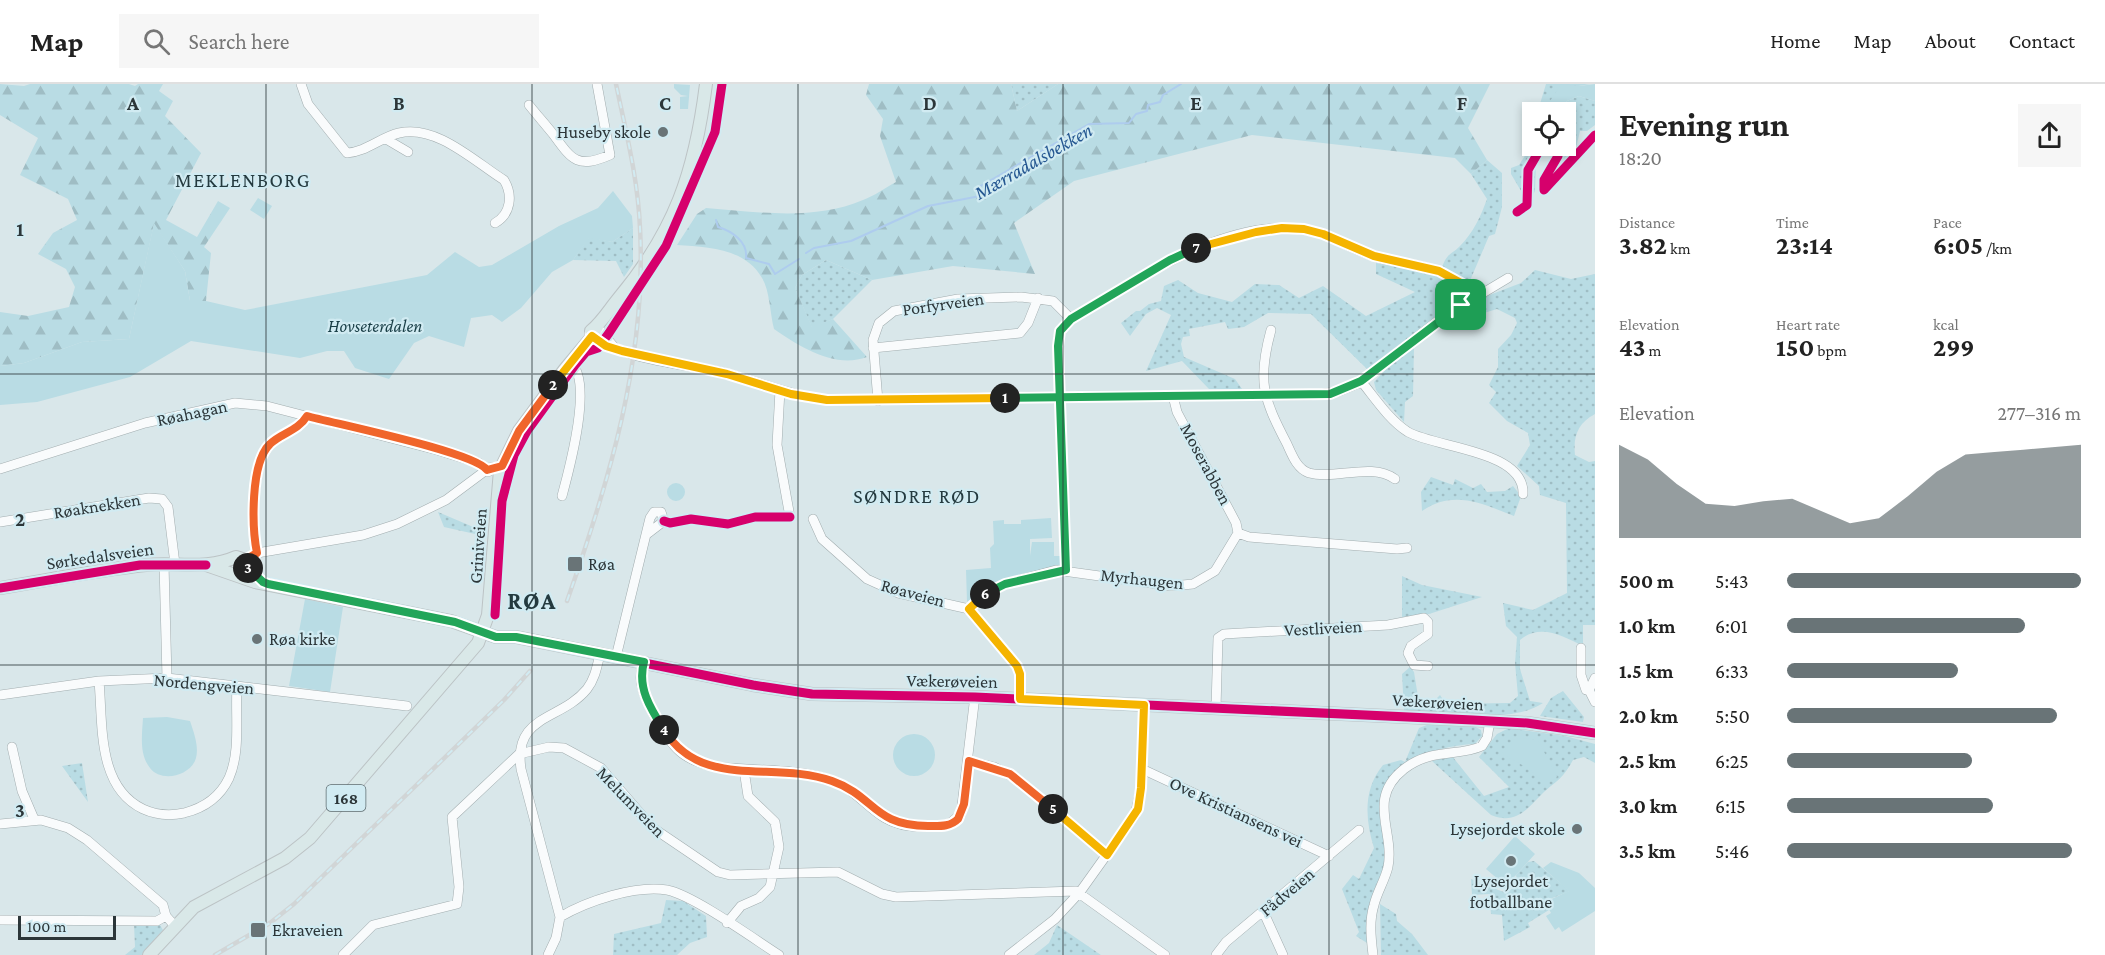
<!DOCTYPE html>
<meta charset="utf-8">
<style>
:root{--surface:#fff;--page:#f6f6f6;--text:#222;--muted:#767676;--line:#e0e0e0;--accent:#697477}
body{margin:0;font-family:"Crimson Pro",serif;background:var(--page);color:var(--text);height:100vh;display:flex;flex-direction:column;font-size:22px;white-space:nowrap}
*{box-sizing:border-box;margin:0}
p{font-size:20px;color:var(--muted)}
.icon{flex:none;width:33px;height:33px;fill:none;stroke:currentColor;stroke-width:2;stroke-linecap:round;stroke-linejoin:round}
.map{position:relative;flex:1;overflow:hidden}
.drawer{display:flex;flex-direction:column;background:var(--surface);width:510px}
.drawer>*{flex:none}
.tools{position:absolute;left:1522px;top:18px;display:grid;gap:12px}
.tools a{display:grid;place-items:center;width:54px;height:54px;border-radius:0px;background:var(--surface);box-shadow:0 3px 9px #0003;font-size:30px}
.scale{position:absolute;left:18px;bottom:15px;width:98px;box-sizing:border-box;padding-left:6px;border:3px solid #2c3639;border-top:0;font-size:16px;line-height:21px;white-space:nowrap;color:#2c3639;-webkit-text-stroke:4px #d1ebf2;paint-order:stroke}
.pin{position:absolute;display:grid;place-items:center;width:51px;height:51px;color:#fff;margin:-26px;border-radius:12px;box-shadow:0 3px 9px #0006}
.km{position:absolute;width:30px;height:30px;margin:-15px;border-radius:50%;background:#222;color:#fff;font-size:16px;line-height:30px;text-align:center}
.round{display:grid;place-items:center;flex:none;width:63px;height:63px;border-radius:0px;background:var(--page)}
.overview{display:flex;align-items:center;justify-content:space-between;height:102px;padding:0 24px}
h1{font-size:33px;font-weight:700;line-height:45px}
.stats{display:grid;grid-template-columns:repeat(3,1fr);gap:9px;height:102px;padding:6px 24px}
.stats div{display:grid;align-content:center}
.stats b{font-size:26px;font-weight:700}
.stats small{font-size:16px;font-weight:400}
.stats p{font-size:16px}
.chart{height:168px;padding:12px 24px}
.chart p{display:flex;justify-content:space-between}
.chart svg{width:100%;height:108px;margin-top:6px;fill:var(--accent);opacity:.7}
ul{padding:0 24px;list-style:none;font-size:20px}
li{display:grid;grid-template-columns:96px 72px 1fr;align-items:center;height:45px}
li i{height:15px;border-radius:8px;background:var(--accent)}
header{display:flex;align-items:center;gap:36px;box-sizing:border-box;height:84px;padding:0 30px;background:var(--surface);border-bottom:2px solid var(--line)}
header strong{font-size:28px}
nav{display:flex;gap:33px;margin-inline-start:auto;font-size:21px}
.search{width:420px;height:54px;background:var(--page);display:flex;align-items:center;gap:15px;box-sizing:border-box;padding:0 21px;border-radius:0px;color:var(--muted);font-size:22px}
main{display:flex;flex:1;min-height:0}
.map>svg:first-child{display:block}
</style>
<header>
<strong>Map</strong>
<div class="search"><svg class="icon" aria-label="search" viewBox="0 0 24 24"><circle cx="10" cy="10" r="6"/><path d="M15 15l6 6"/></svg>Search here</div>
<nav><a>Home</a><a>Map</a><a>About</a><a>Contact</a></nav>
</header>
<main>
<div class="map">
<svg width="1595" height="871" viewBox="0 0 1595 871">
<defs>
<pattern id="grass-dots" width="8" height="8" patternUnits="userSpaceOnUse" patternTransform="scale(1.5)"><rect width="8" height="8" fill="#b9dce4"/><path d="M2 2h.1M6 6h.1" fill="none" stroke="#9fbdc4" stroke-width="1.8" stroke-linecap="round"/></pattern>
<pattern id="forest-firs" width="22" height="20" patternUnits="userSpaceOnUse" patternTransform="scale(1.5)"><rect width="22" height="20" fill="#b9dce4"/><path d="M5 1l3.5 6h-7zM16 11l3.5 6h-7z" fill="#9fbdc4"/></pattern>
</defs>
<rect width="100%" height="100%" fill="#d9e7ea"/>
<path fill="url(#grass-dots)" d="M1011,0H1058L1017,27Z
M1546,0H1590L1579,2L1542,28L1539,23Z
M1579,12L1595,17V41L1587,47H1580L1576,64L1553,89L1562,73L1560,65L1569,56L1566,51V28H1559L1567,17Z
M1533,59V62H1544L1536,79L1535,107L1533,111L1524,112L1511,90V84L1519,81Z
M1487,76L1502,89V123L1495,150L1489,152L1469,199L1442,183C1448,168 1450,172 1460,162C1473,149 1481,132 1487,115L1471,90Z
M633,144V180L624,193L616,177L573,176L589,153L612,158Z
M826,176L872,196L833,235L812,244L795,204L802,191Z
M1376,179C1402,184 1446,186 1461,210L1456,219L1368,286L1311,230L1268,229L1244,243L1228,245L1225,238L1189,245L1190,252L1183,253L1181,260L1184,273L1235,295L1242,305H1209L1182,277L1146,287L1171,231L1157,224L1146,230L1130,252L1121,239L1136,227H1140L1149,220L1161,217L1164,202L1178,196L1198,209L1232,218L1255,200L1279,201L1299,214L1323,202L1366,232L1415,208L1376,190Z
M1535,186L1571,195L1595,190V330C1578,339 1573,352 1575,371L1589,378L1595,377V541H1583V562C1563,552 1540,539 1520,556V585L1530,617L1543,619C1511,641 1444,628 1404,627L1402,590L1410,583L1414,588L1419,619L1434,617L1440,611L1446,620L1510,619L1518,612L1515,579L1517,553L1506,542L1503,519L1533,526L1567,509L1566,419L1540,411L1539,402L1517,382L1530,361L1528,349L1507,337L1489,319L1496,308L1489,301L1498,283V265L1511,251L1517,239L1515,234L1497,225L1484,229L1476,221L1479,215L1521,199Z
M1414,264L1413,312L1405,318L1404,338L1376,306L1374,298L1390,281Z
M1431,393L1453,401L1455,395L1473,404L1481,400L1487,408L1505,407L1513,402L1521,412L1514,432C1483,420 1454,405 1422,427L1421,408Z
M438,428L485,448L484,452L444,443Z
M1402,492L1422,501L1482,513L1429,530L1402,533Z
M1563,607L1584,633L1583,638L1540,632L1551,614Z
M1432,639L1474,642L1481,646L1482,652L1475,660C1433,662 1376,680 1380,733C1381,748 1387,763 1385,779C1383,787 1378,796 1375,805C1368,823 1366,840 1367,859L1356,852L1359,848L1342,805L1353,791L1359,795L1374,764C1365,735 1363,705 1383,681L1401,676L1405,678L1419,644Z
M1509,644L1565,652L1595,660V679L1584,673L1573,676C1562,696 1557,696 1542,710C1526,726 1516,741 1491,731L1432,677L1452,672L1484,712L1509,703L1479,673L1497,650Z
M82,679L88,718L62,682Z
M1534,777L1570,807L1545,817L1549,826L1528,839L1530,843L1504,857L1502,831L1491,830L1489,810L1472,811L1471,795L1506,809L1518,800L1516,791L1528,778Z
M666,816L683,817L706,832L707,853L690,859L677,871H613L614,850L661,839Z
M1380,820L1396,830L1397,837L1412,850L1428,871H1381Z
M134,840L160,841L163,846L142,871H125L135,863Z
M1057,841L1101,871H1034L1049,859Z"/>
<path fill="url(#forest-firs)" d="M0,0L24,2L30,0H129L135,2L138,0H163L159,7L173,17L165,32L201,69L166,136L197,153L218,117L230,124L204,163L211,169L206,217H190L185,187L154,140L129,255L82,258L24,279L0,282V228L28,232L69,223L75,203L66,185L38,170L53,149L77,136L68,115L20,91L38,54L0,31Z
M869,0H1011L1017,27L1058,0H1490L1468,44L1487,76L1471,90L1455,74L1252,51L1074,97L1014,139L1035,190L953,182L872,196L826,176L802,191L795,204L812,243L833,235L867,273C835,285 800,263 774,245C770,230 770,207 762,194C745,164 707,163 677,161L697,130L706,124C758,128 814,137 863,116C874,112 885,104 896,98L880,52L883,35L866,11Z"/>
<path fill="#b9dce4" d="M674,0L690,1L688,25H680V13L688,12L681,11L674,4Z
M1561,0L1579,2L1595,0V17L1579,12L1567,17L1559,28H1539V23L1543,28Z
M613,107L632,132L633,144L612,158L589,154L573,176L552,188L521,224L502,238L492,231L471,234L464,263L429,252L414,259L389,295L355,284L344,267H327L300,274L191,257L130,293L37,318L0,321V282L24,279L82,258L129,255L154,139L185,187L190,217H206L245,226L427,191L455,168L479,183L492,181L559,142L598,124Z
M258,114L272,122L264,135L250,126Z
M667 408a9 9 0 1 1 18 0a9 9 0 1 1-18 0Z
M1051,434L1052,454L1030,455V472L1032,458H1054V472H1060V483C1023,492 998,495 967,518L966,486L991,484L990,464L994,460L993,437L1004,436V440H1021V436Z
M305,515L343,523L330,608L289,602Z
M167,633L190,637C194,649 199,662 196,674C191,692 161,699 150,684C139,670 142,651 143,634Z
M893 671a21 21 0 1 1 42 0a21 21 0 1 1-42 0Z
M1522,654L1538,656L1557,693L1552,697L1540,696C1531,682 1514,679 1502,669L1515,655Z
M1515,752L1535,770L1506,802L1486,785Z
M1551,778L1579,789L1595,804V827L1562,848L1559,843L1555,846L1546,832L1551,829L1545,818L1569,807L1543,784Z"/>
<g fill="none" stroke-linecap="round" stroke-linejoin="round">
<path stroke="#aeccee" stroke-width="2" d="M716,136L718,143C732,147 748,158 746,174L769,180L775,190L799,175
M806,169L814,164L851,157L928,122L980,112L977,104L1089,40L1129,39L1136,30L1147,27L1148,21L1160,18L1163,11L1181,0"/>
<g stroke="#a2adaf" stroke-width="10">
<path id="minor" d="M301,0L308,20L347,69C366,68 381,53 399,49C436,40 475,78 504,96C513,111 511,130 495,139
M529,21C537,31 545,40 553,50C572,76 577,85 610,71L597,0
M386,55L408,68
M597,243L615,264
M1271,246C1257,297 1263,314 1287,360C1292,371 1297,385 1309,389C1336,396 1371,378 1395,395
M589,250C627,278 683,279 729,290C762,299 793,312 827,316L1069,312L1317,311L1340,307L1357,300L1443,233L1508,194
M873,264L1020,249L1028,239L1038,214
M1361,297C1375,314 1389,336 1408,348C1436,364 1525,366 1523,410
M1173,312L1177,328L1236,439L1238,449
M878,317L873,256L879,239L894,227L958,215L1021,213L1053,217L1071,235
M0,385L145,339L235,319L267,322L437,366L479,379L488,388
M562,412C569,386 594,296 570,278
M813,435L822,455L867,495L898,509L969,525L1017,582L1020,590V615
M664,437L670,439L691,435L728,440L755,433H790L777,361L780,306
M0,438L149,414L162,415L168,423L175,480
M1238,449L1249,453L1397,465L1407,464
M257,469C252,444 251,379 270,360C281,349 298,347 307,332
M245,476L257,469L363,451L397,440L446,416L489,384L505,382
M164,480L167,594
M1066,486L1058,255L1062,244L1071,235C1136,197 1226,132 1306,146C1333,150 1356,169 1383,175C1415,182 1453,182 1472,214
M969,525L980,514L1005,500L1056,486L1172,502L1193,500L1215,487L1238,449
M1581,564V591L1586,606
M616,573L650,434L654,428H661L664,437L647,450
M644,578C642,584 640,590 641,596C643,616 667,658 683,670C694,678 705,681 718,683C755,687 798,684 833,697C854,705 867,723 885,734C903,745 928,744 948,741L961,730L974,620
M1595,594L1589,606L1595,618
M99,597C103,641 97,703 143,725C156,731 170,732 184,729C204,724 220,713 229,694C241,667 235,631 237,602
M0,611L99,597L167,594L407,622
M1216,624L1218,554L1224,550L1388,541L1424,534L1428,538V550L1411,562L1408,569L1414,581L1428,582
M12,663L22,707L34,735
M969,677L994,683L1017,695L1107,771
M1142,685L1329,772
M0,740L41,736L68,744L87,756L163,821L166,832L174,841
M1263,827L1283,871
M560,833C587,817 635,801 667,806C693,811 754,855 779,871
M0,836L157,837L166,832
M727,839L741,822L759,814L770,803L779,763L775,738L748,712L744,686
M343,871L373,841L457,820L459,803L452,733L519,670L549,663L564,664L601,684L653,744L718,788L730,791L838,788L882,810L896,813L1076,807L1165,871
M548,871L556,854L560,833L521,685C513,630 561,637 587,605C595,595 597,582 600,570
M1009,871L1055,835L1080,808L1135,731L1141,704L1144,621
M1216,871L1226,858L1359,746
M1373,871C1371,854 1369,837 1374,821C1377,808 1385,796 1388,783C1395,747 1366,715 1404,685C1431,664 1458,673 1482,662L1487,654L1490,637"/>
</g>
<g stroke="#bcc3c5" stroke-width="14">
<path id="major" d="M591,247C602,238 609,226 618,215C675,147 695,88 706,0
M206,481L255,498L451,537L496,553H516L753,601L812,610L975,613L1473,636L1527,639L1595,649
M0,504C48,496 97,486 146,481C176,478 207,486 236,473L245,476L247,484
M149,871L194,823L285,774L310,754L478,559L488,531L500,386L519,347L565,285L591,254L597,243"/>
</g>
<use href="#minor" stroke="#f9fbfc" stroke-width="9"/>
<use href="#major" stroke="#d9e8e8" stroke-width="12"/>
<g stroke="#d1d5d6" stroke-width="4.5">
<path id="rail" d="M567,517C609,398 647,273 640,144C638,95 626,48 616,0
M215,871L270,839L294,820L504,616L530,587"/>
</g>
<use href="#rail" stroke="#d1ebf2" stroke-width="2" stroke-dasharray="7" stroke-linecap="butt"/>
<g stroke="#d1ebf2" stroke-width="13">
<path id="cycleway" d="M1547,62L1557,68L1558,72L1544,96V106L1595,51
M1517,128L1527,121L1528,86L1542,62
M664,437L670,439L691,435L728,440L755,433H790
M263,498L459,539L496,553H516L753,601L812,610L975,613L1473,636L1527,639L1595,649
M0,504L140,481H206
M495,531L502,417L514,371L527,347L575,281L586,268L598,264L609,249L666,162L715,48L722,0"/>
</g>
<use href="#cycleway" stroke="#d6006c" stroke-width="9"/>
</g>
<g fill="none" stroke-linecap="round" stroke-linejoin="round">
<g stroke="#fff" stroke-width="12">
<path id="split-1" d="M1005,314L1330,310L1361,297L1461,221"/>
</g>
<g stroke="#fff" stroke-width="12">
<path id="split-2" d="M553,301L592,252L606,262L622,267L727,290L791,310L827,316L1005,314"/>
</g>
<g stroke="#fff" stroke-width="12">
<path id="split-3" d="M248,484L245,476L257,469C252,444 250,379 270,360C281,349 298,347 307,332C336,340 474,368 487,386L502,382L519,347L553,301"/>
</g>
<g stroke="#fff" stroke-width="12">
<path id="split-4" d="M248,484L263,498L268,500L455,538L496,553H516L644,578C637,603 650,624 664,646"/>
</g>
<g stroke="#fff" stroke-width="12">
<path id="split-5" d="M664,646C702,707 774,676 832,697C875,712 873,742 928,742C940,742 950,743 958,735L964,720L969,677L1010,690L1053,725"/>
</g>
<g stroke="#fff" stroke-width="12">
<path id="split-6" d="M985,510L969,525L1017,582L1020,590V615L1144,621L1141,704L1138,725L1107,771L1053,725"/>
</g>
<g stroke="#fff" stroke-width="12">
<path id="split-7" d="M985,510L1005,500L1066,486L1058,262L1060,247L1071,235L1170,176L1196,164"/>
</g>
<g stroke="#fff" stroke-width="12">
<path id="split-8" d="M1196,164L1256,148L1282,144L1304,145L1323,150L1374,172L1439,187L1461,199L1472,214L1461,221"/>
</g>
<use href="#split-1" stroke="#22a559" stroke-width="8"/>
<use href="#split-2" stroke="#f5b400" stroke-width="8"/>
<use href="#split-3" stroke="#f0652b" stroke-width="8"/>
<use href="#split-4" stroke="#22a559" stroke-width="8"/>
<use href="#split-5" stroke="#f0652b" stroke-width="8"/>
<use href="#split-6" stroke="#f5b400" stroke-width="8"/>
<use href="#split-7" stroke="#22a559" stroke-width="8"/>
<use href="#split-8" stroke="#f5b400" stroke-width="8"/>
</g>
<path fill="none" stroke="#2c3639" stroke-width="1.5" stroke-opacity="0.55" d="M266,0V871M532,0V871M798,0V871M1063,0V871M1329,0V871M0,290H1595M0,581H1595"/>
<g fill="#697477" stroke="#d1ebf2" stroke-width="2">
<circle cx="663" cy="48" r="6"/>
<rect x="567" y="472" width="16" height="16" rx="3"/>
<circle cx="257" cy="555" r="6"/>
<circle cx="1577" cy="745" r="6"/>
<circle cx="1511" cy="777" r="6"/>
<rect x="250" y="838" width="16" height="16" rx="3"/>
</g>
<g text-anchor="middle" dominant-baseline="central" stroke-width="4.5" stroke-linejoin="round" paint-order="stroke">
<rect fill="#d1ebf2" stroke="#5e6c70" stroke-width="1.5" x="326.5" y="701" width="39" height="26" rx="4.5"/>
<g font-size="16" font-weight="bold" fill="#2c3639">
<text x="346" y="714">168</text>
</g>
<g font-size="18" fill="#2c3639" stroke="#d1ebf2" text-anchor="start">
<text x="651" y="48" text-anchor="end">Huseby skole</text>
<text x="588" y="480">Røa</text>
<text x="269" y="555">Røa kirke</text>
<text x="1565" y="745" text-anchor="end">Lysejordet skole</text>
<text x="1511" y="797" text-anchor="middle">Lysejordet<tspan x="1511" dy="21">fotballbane</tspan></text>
<text x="272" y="846">Ekraveien</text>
</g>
<g font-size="18" fill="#2c3639" stroke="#d1ebf2">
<text transform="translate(943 220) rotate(-8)">Porfyrveien</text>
<text transform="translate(192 329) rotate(-12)">Røahagan</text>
<text transform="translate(1206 380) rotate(62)">Moserabben</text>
<text transform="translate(97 422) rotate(-9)">Røaknekken</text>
<text transform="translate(478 462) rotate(-86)">Griniveien</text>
<text transform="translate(100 472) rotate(-8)">Sørkedalsveien</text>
<text transform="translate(1142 495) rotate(6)">Myrhaugen</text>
<text transform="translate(913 509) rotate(15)">Røaveien</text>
<text transform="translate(1323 544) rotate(-3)">Vestliveien</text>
<text transform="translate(952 597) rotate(1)">Vækerøveien</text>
<text transform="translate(204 600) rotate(5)">Nordengveien</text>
<text transform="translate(1438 618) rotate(3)">Vækerøveien</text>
<text transform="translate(631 718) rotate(46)">Melumveien</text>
<text transform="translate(1236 728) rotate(25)">Ove Kristiansens vei</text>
<text transform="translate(1287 808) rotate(-40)">Fådveien</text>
</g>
<g font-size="18" font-style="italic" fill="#193e46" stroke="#d1ebf2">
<text x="375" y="242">Hovseterdalen</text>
</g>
<g font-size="20" font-style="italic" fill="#255791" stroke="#d1ebf2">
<text transform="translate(1033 77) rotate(-30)">Mærradalsbekken</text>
</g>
<g font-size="20" letter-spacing="1.5" fill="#243a3f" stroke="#d1ebf2">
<text x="243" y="96">MEKLENBORG</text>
<text x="917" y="412">SØNDRE RØD</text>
</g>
<g font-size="24" font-weight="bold" letter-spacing="1.5" fill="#243a3f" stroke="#d1ebf2">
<text x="532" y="516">RØA</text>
</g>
</g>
<g font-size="20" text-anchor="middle" font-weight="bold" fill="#2c3639" stroke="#d1ebf2" stroke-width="4.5" stroke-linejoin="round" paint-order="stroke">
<text x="133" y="26">A</text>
<text x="399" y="26">B</text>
<text x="665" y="26">C</text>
<text x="930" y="26">D</text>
<text x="1196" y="26">E</text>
<text x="1462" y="26">F</text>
<text x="20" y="152">1</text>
<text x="20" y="442">2</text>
<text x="20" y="733">3</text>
</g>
</svg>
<div class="tools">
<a><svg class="icon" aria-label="locate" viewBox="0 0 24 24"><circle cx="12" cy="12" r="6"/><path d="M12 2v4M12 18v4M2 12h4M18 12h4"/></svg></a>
</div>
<div class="scale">100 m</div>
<div class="pin" style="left:1461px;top:221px;background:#1e9e55"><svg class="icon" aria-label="arrive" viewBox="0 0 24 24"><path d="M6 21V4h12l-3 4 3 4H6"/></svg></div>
<b class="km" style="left:1005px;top:314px">1</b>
<b class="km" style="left:553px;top:301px">2</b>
<b class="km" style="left:248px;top:484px">3</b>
<b class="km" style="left:664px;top:646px">4</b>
<b class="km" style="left:1053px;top:725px">5</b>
<b class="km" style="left:985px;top:510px">6</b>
<b class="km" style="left:1196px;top:164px">7</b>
</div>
<section class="drawer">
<div class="overview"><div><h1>Evening run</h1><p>18:20</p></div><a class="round"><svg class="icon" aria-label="share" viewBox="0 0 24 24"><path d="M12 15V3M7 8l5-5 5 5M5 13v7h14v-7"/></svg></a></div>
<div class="stats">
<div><p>Distance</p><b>3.82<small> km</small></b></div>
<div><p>Time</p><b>23:14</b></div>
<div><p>Pace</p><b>6:05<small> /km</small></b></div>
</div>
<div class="stats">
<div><p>Elevation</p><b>43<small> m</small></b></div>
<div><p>Heart rate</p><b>150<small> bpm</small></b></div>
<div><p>kcal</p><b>299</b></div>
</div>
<div class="chart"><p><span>Elevation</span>277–316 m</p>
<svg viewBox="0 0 160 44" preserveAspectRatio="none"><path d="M0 44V6L10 12L20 22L30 30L40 31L50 29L60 28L70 33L80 38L90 36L100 27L110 17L120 10L130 9L140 8L150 7L160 6V44z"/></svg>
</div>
<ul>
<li><b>500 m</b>5:43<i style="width:100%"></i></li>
<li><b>1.0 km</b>6:01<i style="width:81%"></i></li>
<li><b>1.5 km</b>6:33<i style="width:58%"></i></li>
<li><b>2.0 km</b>5:50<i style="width:92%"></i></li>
<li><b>2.5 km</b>6:25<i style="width:63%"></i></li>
<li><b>3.0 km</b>6:15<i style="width:70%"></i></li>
<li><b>3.5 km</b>5:46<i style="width:97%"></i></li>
</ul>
</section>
</main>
